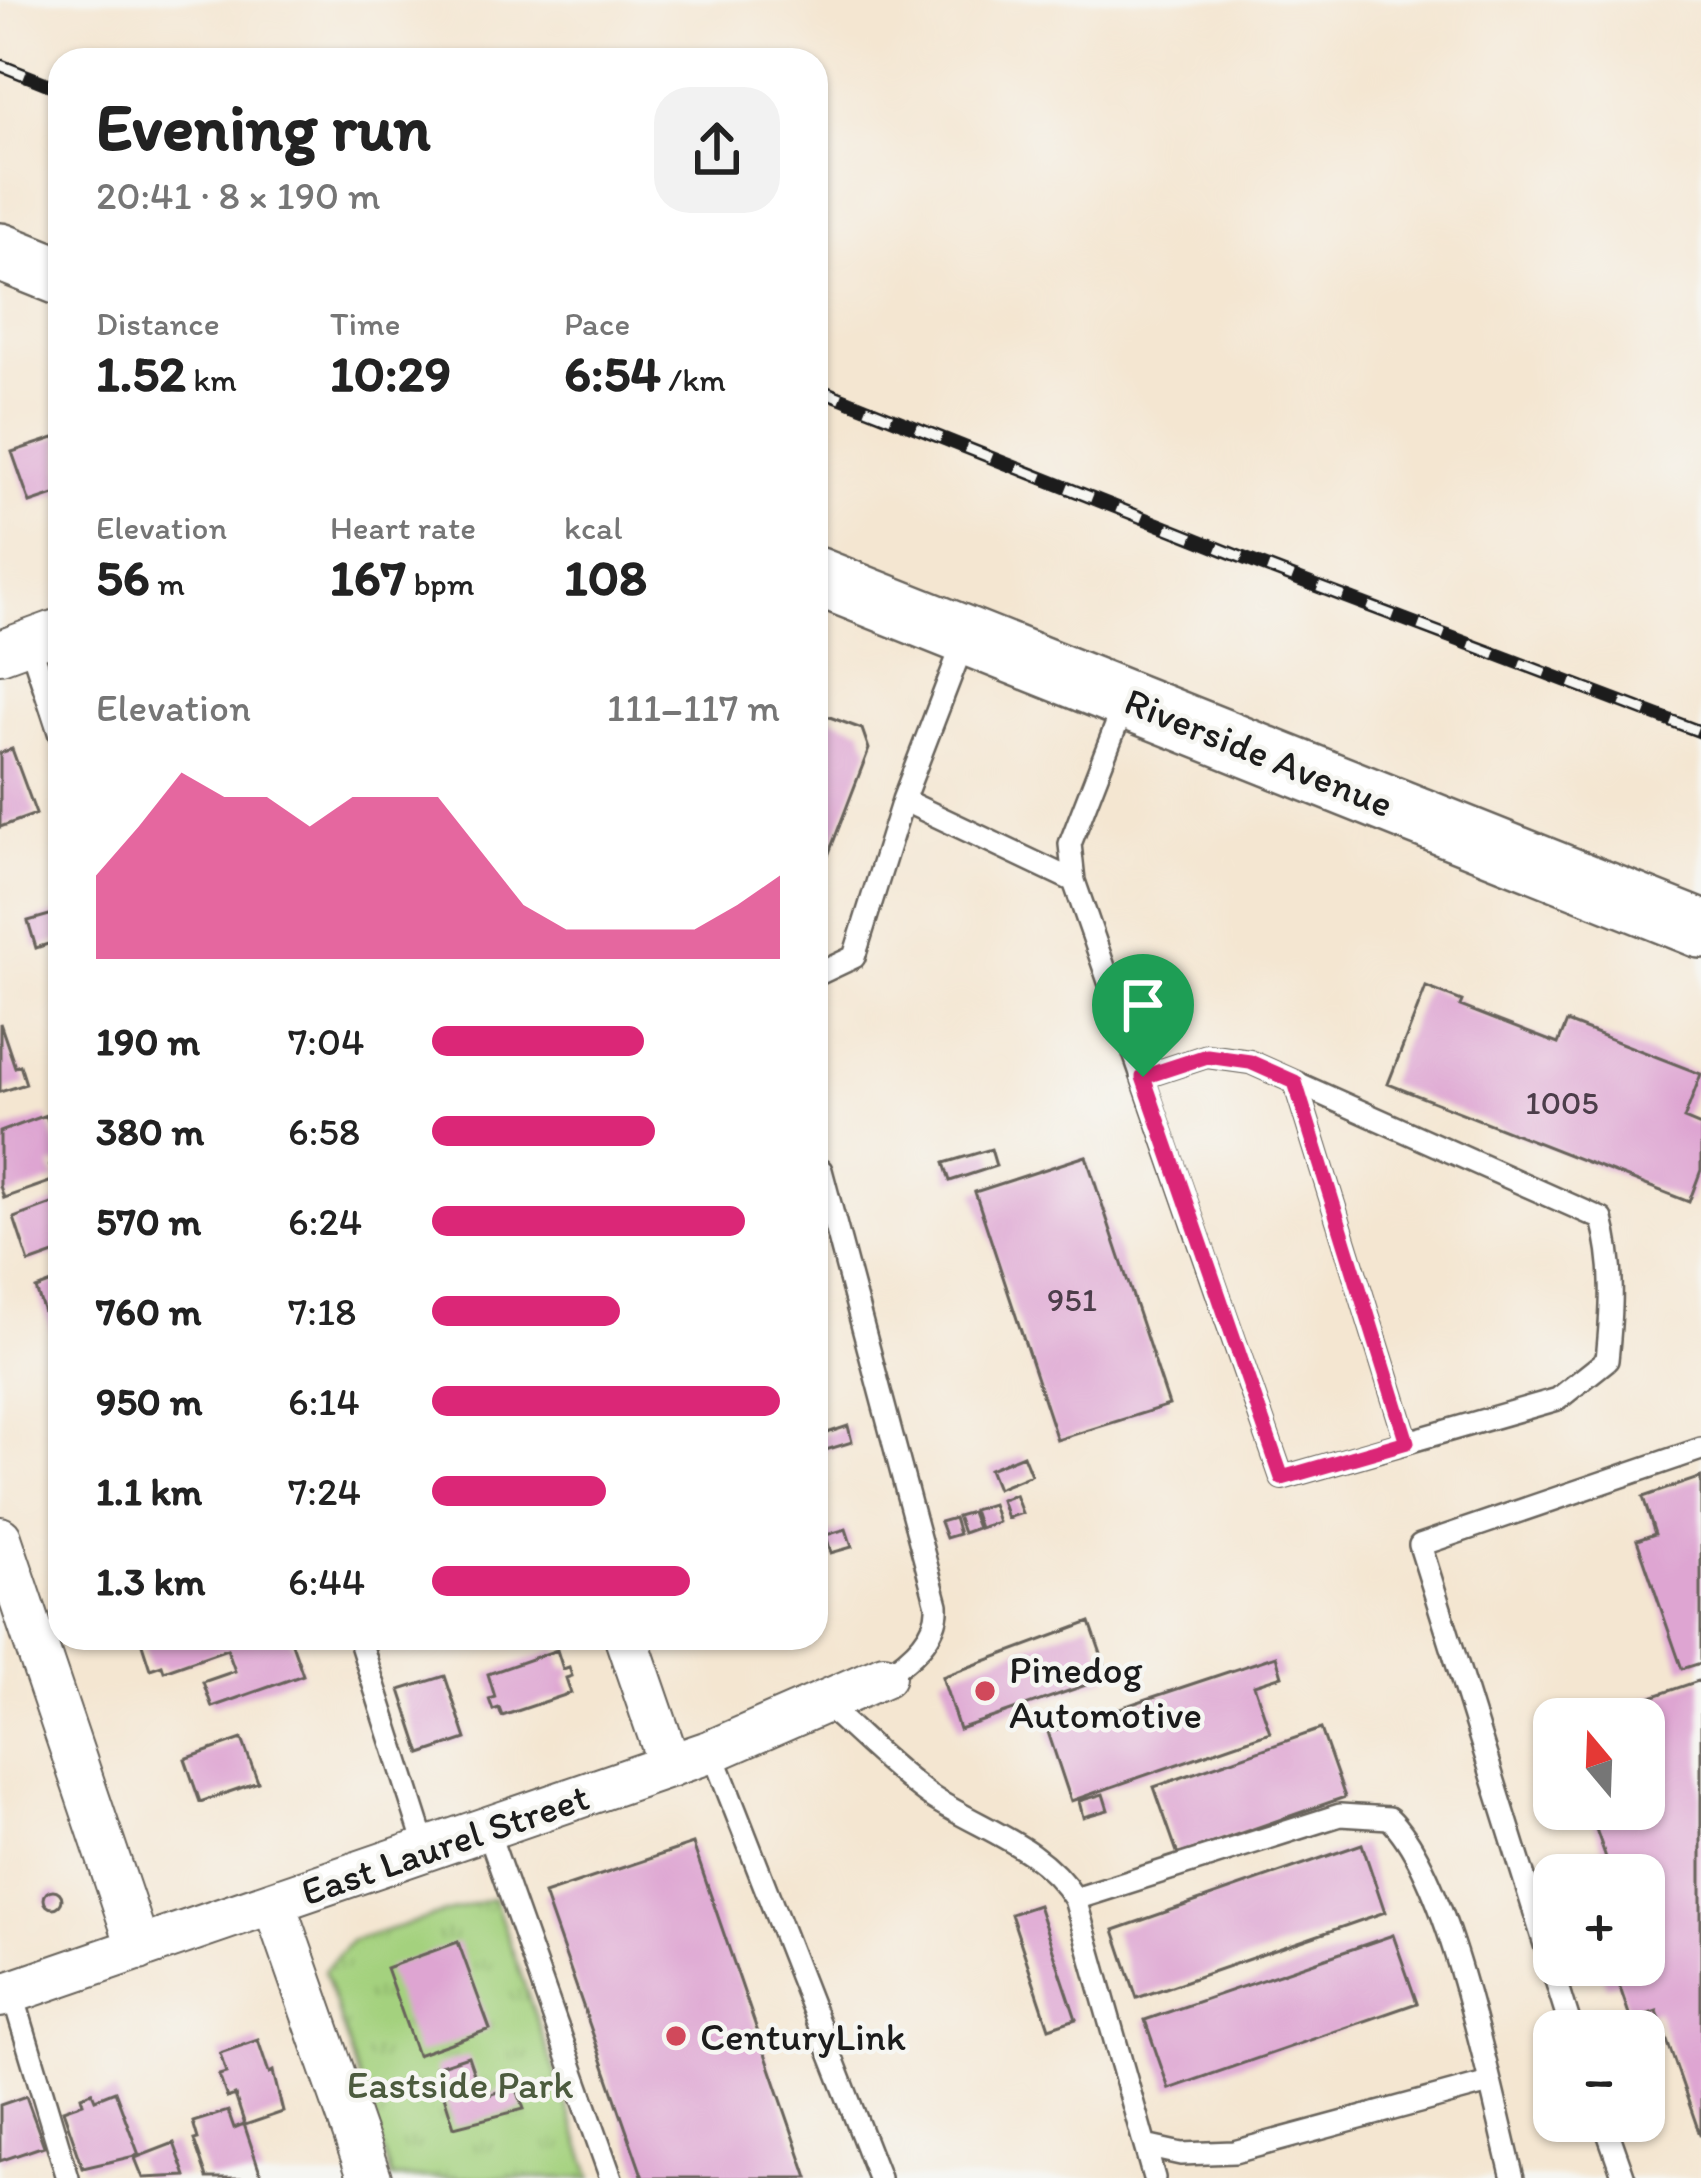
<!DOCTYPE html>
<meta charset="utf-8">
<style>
:root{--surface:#fff;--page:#f2f2f2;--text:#222;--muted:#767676;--accent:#db2777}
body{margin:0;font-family:Itim,sans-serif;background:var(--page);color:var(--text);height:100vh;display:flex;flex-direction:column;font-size:45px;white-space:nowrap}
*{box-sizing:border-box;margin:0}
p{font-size:39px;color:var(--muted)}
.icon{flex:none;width:66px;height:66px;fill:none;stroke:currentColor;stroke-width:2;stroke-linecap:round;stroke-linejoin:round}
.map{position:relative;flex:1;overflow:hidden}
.sheet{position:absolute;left:48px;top:48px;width:780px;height:1602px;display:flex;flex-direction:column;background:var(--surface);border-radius:36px;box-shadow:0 3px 9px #0004}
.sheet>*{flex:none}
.needle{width:78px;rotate:341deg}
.tools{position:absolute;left:1533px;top:1698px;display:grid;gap:24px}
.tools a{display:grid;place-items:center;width:132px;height:132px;border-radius:24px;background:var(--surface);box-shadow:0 3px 9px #0004;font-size:60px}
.pin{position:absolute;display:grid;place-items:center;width:102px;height:102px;color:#fff;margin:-123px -51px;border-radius:50% 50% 50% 0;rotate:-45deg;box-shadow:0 0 12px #0007}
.pin .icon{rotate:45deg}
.round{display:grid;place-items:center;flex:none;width:126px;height:126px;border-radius:36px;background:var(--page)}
.overview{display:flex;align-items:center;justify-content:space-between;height:204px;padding:0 48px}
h1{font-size:66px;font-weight:800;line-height:90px}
.stats{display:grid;grid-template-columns:repeat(3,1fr);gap:18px;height:204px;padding:12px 48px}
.stats div{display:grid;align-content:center}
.stats b{font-size:51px;font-weight:800}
.stats small{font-size:33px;font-weight:400}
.stats p{font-size:33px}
.chart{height:336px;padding:24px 48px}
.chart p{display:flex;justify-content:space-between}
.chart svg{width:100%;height:216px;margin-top:12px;fill:var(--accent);opacity:.7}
ul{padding:0 48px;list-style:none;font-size:39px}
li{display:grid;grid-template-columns:192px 144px 1fr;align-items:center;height:90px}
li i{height:30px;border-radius:15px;background:var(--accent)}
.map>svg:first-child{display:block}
</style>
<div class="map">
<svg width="1701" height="2178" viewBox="0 0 1701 2178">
<defs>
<pattern id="park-tufts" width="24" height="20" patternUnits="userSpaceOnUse" patternTransform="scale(3)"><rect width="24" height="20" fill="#a4d17e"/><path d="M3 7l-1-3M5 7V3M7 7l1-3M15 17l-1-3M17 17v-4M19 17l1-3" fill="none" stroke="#8db36c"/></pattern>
</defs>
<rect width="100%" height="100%" fill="#f6f6f2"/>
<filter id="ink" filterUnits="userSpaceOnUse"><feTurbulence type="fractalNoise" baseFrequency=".00833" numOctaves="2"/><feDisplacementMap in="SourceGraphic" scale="24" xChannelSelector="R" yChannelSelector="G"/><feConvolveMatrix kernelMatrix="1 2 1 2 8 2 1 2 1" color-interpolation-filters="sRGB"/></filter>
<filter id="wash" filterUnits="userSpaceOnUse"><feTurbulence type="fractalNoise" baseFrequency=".004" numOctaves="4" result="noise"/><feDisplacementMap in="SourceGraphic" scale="48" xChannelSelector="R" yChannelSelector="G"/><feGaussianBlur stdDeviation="2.7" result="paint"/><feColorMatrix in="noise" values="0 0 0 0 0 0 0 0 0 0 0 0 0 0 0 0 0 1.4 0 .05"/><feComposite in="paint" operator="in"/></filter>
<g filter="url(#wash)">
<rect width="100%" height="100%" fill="#f4e6d1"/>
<path fill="url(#park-tufts)" stroke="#60764d" stroke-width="3" d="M494,1898L592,2178H392L324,1971L351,1941Z"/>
<g id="blocks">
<path fill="#dea5d2" d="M60,436V493L30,503L12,452Z
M816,712L862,729L869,749L816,887Z
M12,749L36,814L0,827V753Z
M60,912V940L36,948L28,921Z
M1426,987L1462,1001L1460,1006L1558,1044L1567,1022L1701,1074L1684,1119L1701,1126V1170L1689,1202L1388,1084Z
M0,1023L15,1067L20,1065L26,1084L0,1092Z
M46,1115L60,1156V1163L50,1166L55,1180L4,1198L0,1186V1132Z
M991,1149L996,1166L950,1181L944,1163Z
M1086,1156L1169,1405L1057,1440L975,1192Z
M60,1201V1252L29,1263L14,1218Z
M60,1280V1332L52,1335L36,1289Z
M848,1426L852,1442L826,1450L821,1435Z
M1023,1455L1031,1475L997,1489L989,1469Z
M1701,1477V1663L1682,1669L1637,1540L1655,1534L1643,1497Z
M1015,1495L1022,1513L1007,1518L1001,1500Z
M992,1504L998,1522L979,1528L973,1510Z
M971,1512L977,1528L963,1533L957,1516Z
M954,1518L959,1534L946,1538L940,1522Z
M846,1529L852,1547L831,1553L826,1535Z
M1090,1622L1109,1677L959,1729L942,1677Z
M140,1638H290L303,1675L212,1707L203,1682L235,1671L227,1649L164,1671L162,1665L150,1669Z
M557,1650L563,1669L569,1667L572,1676L566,1678L571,1693L502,1716L499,1708L493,1710L489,1699L495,1697L488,1674Z
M1276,1656L1282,1676L1254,1685L1270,1732L1071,1801L1048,1732Z
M445,1676L466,1739L421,1754L400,1690Z
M1701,1680V2135H1700L1657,2011L1631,2020L1618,1982L1606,1986L1599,1965H1644V1875H1612L1589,1809H1644V1719L1589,1718Z
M1321,1729L1345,1797L1178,1855L1154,1787Z
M242,1739L258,1782L200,1802L185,1759Z
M1103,1794L1108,1810L1083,1817L1079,1801Z
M693,1844L808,2178H643L544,1894Z
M1362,1844L1385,1912L1137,1998L1114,1930Z
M44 1899a9 9 0 1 1 18 0a9 9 0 1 1-18 0Z
M1038,1905L1076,2019L1049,2028L1011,1914Z
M1393,1935L1417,2003L1169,2089L1145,2020Z
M458,1942L490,2029L417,2055L386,1968Z
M258,2040L269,2073L273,2071L274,2076L283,2112L245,2125L235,2095L227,2098L219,2075L226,2073L220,2053Z
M468,2056L482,2097L516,2086L524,2109L454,2127L435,2067Z
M115,2091L139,2155L83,2168L63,2110L83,2103L81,2096L92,2092L95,2099Z
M26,2096L44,2146L0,2161V2105Z
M228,2111L234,2128L244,2124L262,2178H207L194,2140L198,2139L193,2122Z
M174,2143L186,2176L143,2178L135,2158Z"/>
</g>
</g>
<g filter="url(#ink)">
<use href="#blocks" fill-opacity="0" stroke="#68635b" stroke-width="3"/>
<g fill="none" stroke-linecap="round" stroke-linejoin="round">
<g stroke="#68635b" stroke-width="26">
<path id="lane" d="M966,636L903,800L1074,881
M29,641L60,735
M1126,700L1070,844L1074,881L1282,1478L1558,1399L1607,1360C1612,1311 1615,1266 1602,1219L1250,1062L1207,1056L1143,1077
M816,975L854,957L903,800
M1295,1082L1407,1442
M821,1170L937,1605C939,1636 909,1660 884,1676
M359,1638L427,1851
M823,1703C858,1733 892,1769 930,1796C981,1830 1040,1844 1075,1899L1154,2178
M712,1751L879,2178
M487,1829L611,2178
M1075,1899L1340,1815L1389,1818C1450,1876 1491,2091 1513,2178
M12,1992L68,2178
M1572,2031L1420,1545L1701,1449
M1604,2121L1624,2178
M1145,2146L1181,2154L1234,2152L1489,2083"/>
</g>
<g stroke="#68635b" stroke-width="46">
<path id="street" d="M0,652L60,630
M0,1538L139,1949
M626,1638L670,1766
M274,1904L370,2178
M0,1996L712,1751L884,1676"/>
</g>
<g stroke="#68635b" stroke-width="62">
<path id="secondary" d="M0,252L60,276
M816,576L1701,929"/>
</g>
<use href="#lane" stroke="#fff" stroke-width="21"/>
<use href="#street" stroke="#fff" stroke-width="42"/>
<use href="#secondary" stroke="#fff" stroke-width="57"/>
<g stroke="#1c1c1c" stroke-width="14">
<path id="rail" d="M0,65L60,89
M816,388L1261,565L1701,732"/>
</g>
<use href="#rail" stroke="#f6f6f2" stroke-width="9" stroke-dasharray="27" stroke-linecap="butt"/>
</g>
</g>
<g fill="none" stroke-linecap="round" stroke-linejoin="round" filter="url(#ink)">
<g stroke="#fff" stroke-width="24">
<path id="route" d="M1207,1056L1250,1062L1295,1082L1407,1442L1282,1478L1143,1077Z"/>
</g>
<use href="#route" stroke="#db2777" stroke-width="15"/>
</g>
<g fill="#d1495b" stroke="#f6f6f2" stroke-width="4.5">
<circle cx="985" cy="1691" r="12"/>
<circle cx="676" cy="2036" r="12"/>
</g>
<g text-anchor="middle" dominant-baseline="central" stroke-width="9" stroke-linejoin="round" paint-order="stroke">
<g font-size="33" fill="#4c3e4a">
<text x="1562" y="1102">1005</text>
<text x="1072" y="1299">951</text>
</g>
<g font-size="39" fill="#1c1c1c" stroke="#f6f6f2">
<text transform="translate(1259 752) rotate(22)">Riverside Avenue</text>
<text transform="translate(445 1844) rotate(-19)">East Laurel Street</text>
</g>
<g font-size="39" fill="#1c1c1c" stroke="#f6f6f2" text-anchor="start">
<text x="1009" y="1669">Pinedog<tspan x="1009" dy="45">Automotive</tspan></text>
<text x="700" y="2036">CenturyLink</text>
</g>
<g font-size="39" fill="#4c5b3e" stroke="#f6f6f2">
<text x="460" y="2084">Eastside Park</text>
</g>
</g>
</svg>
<div class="tools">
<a><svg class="needle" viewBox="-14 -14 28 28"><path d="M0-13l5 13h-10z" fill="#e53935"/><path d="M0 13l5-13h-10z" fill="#767676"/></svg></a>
<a>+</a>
<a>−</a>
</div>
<div class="pin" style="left:1143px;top:1077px;background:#1e9e55"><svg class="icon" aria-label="arrive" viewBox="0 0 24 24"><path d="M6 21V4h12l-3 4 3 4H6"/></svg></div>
<section class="sheet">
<div class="overview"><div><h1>Evening run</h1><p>20:41 · 8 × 190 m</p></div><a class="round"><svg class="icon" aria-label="share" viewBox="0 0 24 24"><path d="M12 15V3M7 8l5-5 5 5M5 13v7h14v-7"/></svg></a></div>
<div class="stats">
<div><p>Distance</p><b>1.52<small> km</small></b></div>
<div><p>Time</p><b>10:29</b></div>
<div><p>Pace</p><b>6:54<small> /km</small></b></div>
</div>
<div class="stats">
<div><p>Elevation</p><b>56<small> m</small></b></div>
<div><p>Heart rate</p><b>167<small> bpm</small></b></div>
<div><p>kcal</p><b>108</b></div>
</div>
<div class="chart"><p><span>Elevation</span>111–117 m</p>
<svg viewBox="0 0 160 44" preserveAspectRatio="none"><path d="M0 44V27L10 17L20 6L30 11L40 11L50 17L60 11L70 11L80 11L90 22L100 33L110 38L120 38L130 38L140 38L150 33L160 27V44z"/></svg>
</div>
<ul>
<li><b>190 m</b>7:04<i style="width:61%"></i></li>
<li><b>380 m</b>6:58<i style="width:64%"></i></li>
<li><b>570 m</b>6:24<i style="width:90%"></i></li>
<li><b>760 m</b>7:18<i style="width:54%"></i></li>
<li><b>950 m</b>6:14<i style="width:100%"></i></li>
<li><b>1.1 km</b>7:24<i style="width:50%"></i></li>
<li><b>1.3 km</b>6:44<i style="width:74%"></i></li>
</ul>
</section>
</div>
